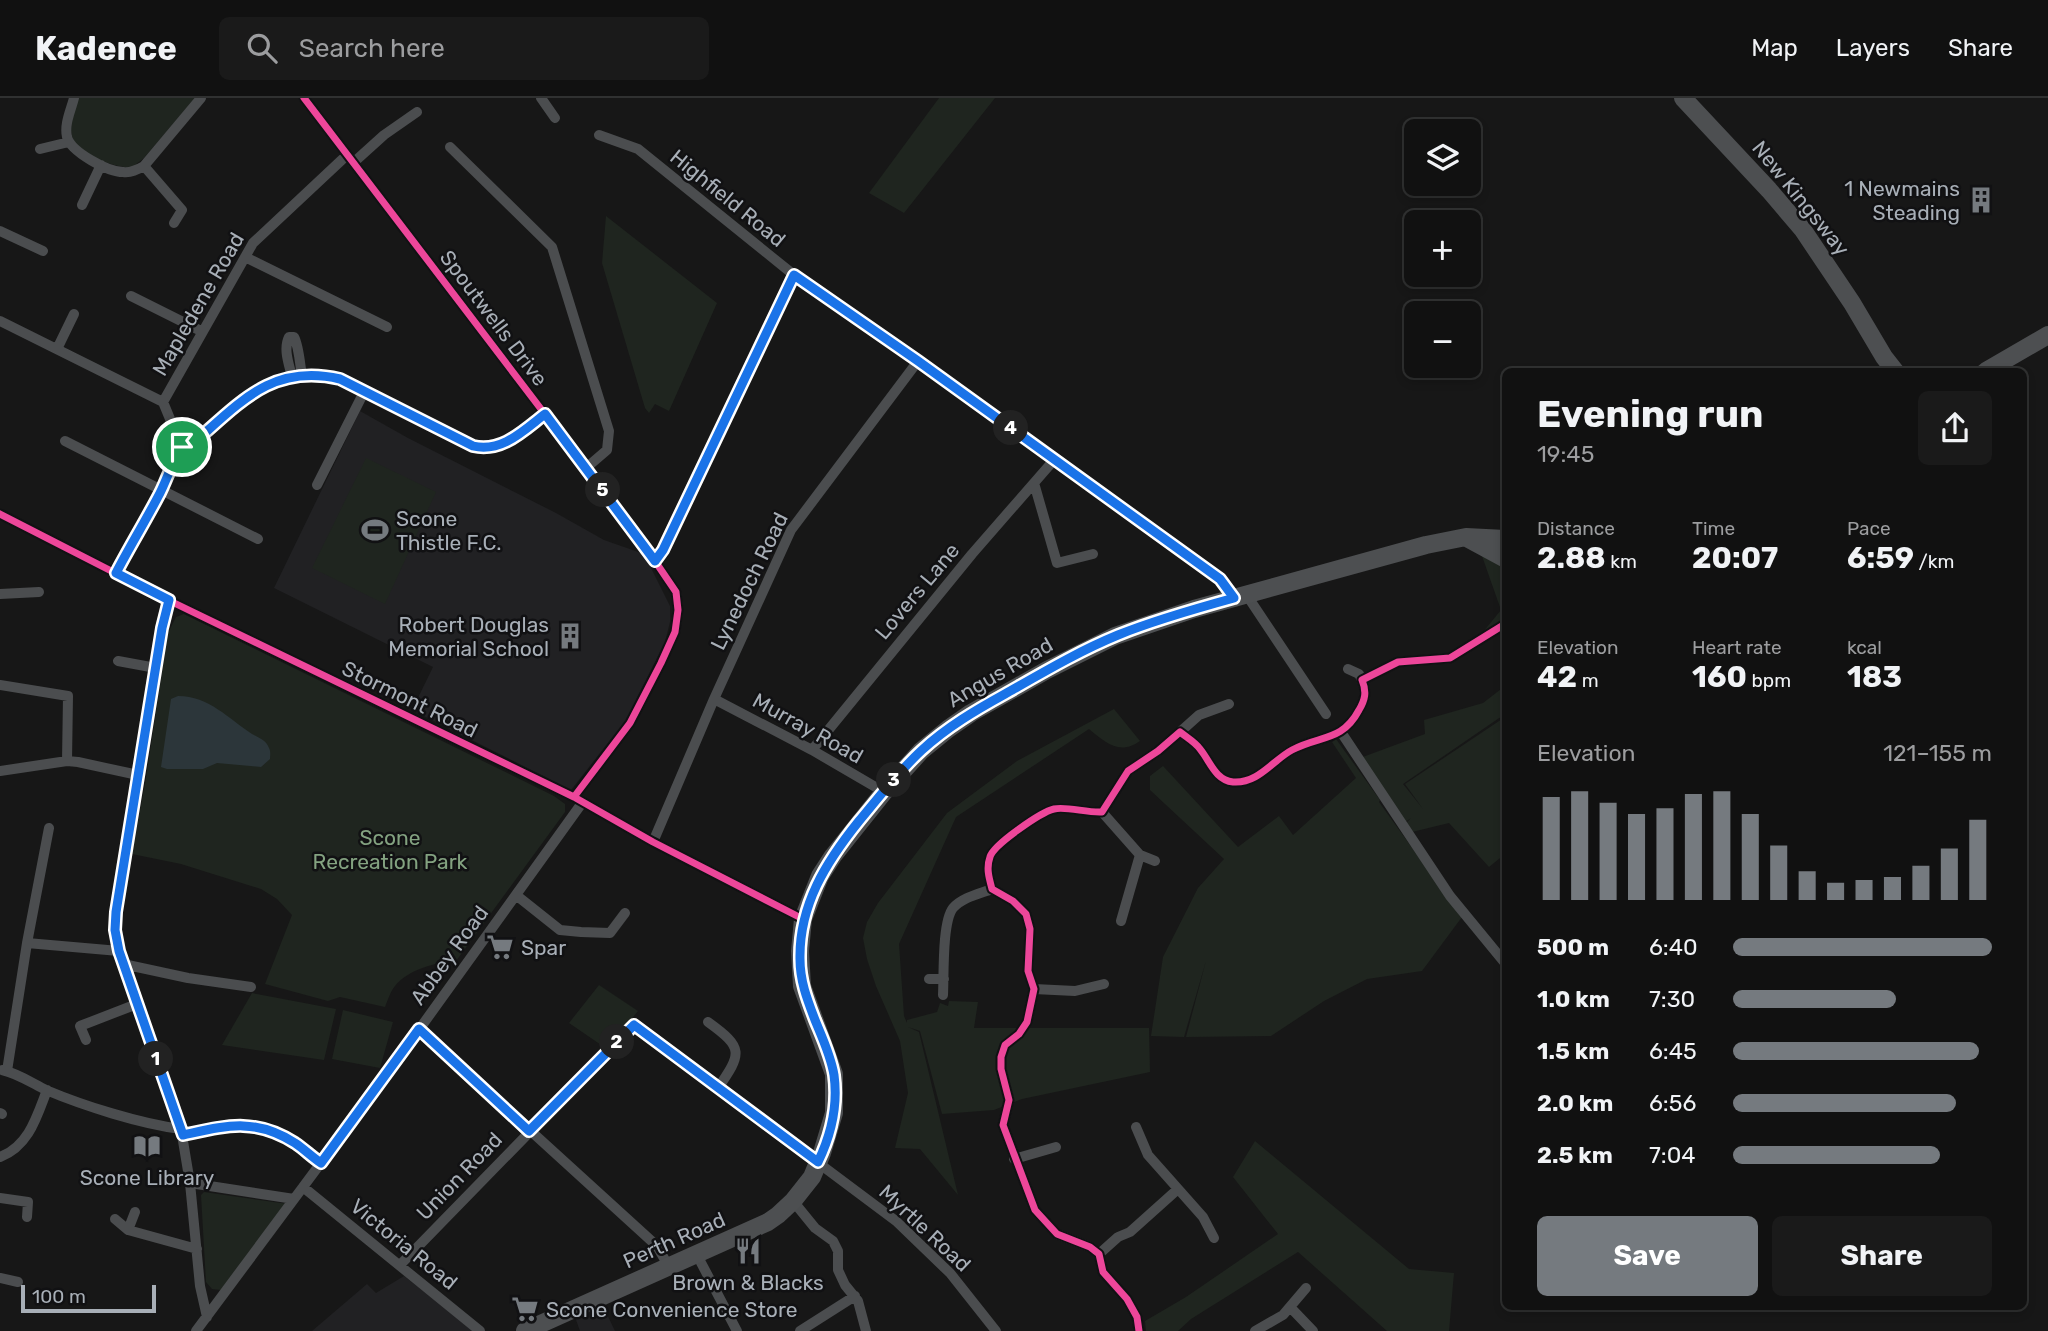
<!DOCTYPE html>
<meta charset="utf-8">
<style>
:root{--surface:#111;--page:#1a1a1a;--text:#f1f3f6;--muted:#9c9d9f;--line:#303131;--accent:#757a7f}
body{margin:0;font-family:Rubik,sans-serif;background:var(--page);color:var(--text);height:100vh;display:flex;flex-direction:column;font-size:26px;white-space:nowrap}
*{box-sizing:border-box;margin:0}
p{font-size:23px;color:var(--muted)}
.icon{flex:none;width:38px;height:38px;fill:none;stroke:currentColor;stroke-width:2;stroke-linecap:round;stroke-linejoin:round}
.map{position:relative;flex:1;overflow:hidden}
.panel{position:absolute;left:1502px;top:270px;width:525px;height:942px;display:flex;flex-direction:column;background:var(--surface);border-radius:10px;box-shadow:0 4px 10px #0003,0 0 0 2px var(--line)}
.panel>*{flex:none}
.buttons{position:absolute;left:1404px;top:21px;display:grid;gap:14px}
.buttons a{display:grid;place-items:center;width:77px;height:77px;border-radius:10px;background:var(--surface);box-shadow:0 4px 10px #0003,0 0 0 2px var(--line);font-size:35px}
.scale{position:absolute;left:21px;bottom:18px;width:135px;box-sizing:border-box;padding-left:7px;border:4px solid #a8afb7;border-top:0;font-size:19px;line-height:24px;white-space:nowrap;color:#a8afb7;-webkit-text-stroke:5px #111113;paint-order:stroke}
.pin{position:absolute;display:grid;place-items:center;width:60px;height:60px;color:#fff;margin:-30px;border:4px solid #fff;border-radius:50%;box-shadow:0 2px 7px #0007}
.km{position:absolute;width:35px;height:35px;margin:-18px;border-radius:50%;background:#222;color:#fff;font-size:19px;line-height:35px;text-align:center}
.round{display:grid;place-items:center;flex:none;width:74px;height:74px;border-radius:10px;background:var(--page)}
.headline{display:flex;align-items:center;justify-content:space-between;height:119px;padding:0 35px}
h1{font-size:38px;font-weight:700;line-height:52px}
.figures{display:grid;grid-template-columns:repeat(3,1fr);gap:10px;height:119px;padding:7px 35px}
.figures div{display:grid;align-content:center}
.figures b{font-size:30px;font-weight:700}
.figures small{font-size:19px;font-weight:400}
.figures p{font-size:19px}
.chart{height:196px;padding:14px 35px}
.chart p{display:flex;justify-content:space-between}
.chart svg{width:100%;height:126px;margin-top:7px;stroke:var(--accent);stroke-width:6}
.cta{display:flex;gap:14px;margin-top:auto;padding:14px 35px}
.cta a{flex:1;height:80px;border-radius:10px;background:var(--accent);color:#fff;font-size:28px;font-weight:700;line-height:80px;text-align:center}
.cta a+a{background:var(--page);color:var(--text)}
ul{padding:0 35px;list-style:none;font-size:23px}
li{display:grid;grid-template-columns:112px 84px 1fr;align-items:center;height:52px}
li i{height:18px;border-radius:9px;background:var(--accent)}
header{display:flex;align-items:center;gap:42px;box-sizing:border-box;height:98px;padding:0 35px;background:var(--surface);border-bottom:2px solid var(--line)}
header strong{font-size:33px}
nav{display:flex;gap:38px;margin-inline-start:auto;font-size:24px}
.search{width:490px;height:63px;background:var(--page);display:flex;align-items:center;gap:18px;box-sizing:border-box;padding:0 24px;border-radius:10px;color:var(--muted);font-size:26px}
.map>svg:first-child{display:block}
</style>
<header>
<strong>Kadence</strong>
<div class="search"><svg class="icon" aria-label="search" viewBox="0 0 24 24"><circle cx="10" cy="10" r="6"/><path d="M15 15l6 6"/></svg>Search here</div>
<nav><a>Map</a><a>Layers</a><a>Share</a></nav>
</header>
<div class="map">
<svg width="2048" height="1233" viewBox="0 0 2048 1233">
<rect width="100%" height="100%" fill="#171717"/>
<path fill="#212123" d="M360,313L408,340L556,415L604,442L644,456L670,508V524L665,544L626,622L571,692L412,612L433,569L274,490Z
M404,1178L475,1233H312L367,1186L376,1195Z
M602,1206L615,1233H580L575,1219Z"/>
<path fill="#1f251f" d="M78,0H195L144,60L131,70C112,68 71,57 71,32C71,22 76,10 78,0Z
M939,0H995L904,115L869,95Z
M606,118L717,205L669,313L655,306L649,315L645,310L602,165Z
M366,360L436,394L385,506L312,470Z
M1486,456L1505,469V522L1483,534L1501,512L1482,458Z
M184,516L554,698L565,706V714L456,863C435,864 408,872 395,888C390,894 388,902 385,909L340,899L328,903L265,886L292,817L277,801L261,791L181,766L132,756L146,680L168,535L176,519Z
M1505,588V616L1403,686L1423,711L1405,686L1505,619V756L1489,769L1449,725L1412,734L1405,726L1411,720L1404,725L1360,660L1425,636L1424,622L1483,605Z
M1114,611L1140,643C1119,658 1105,644 1089,631L956,719L899,846L904,918L907,925V922L937,914L940,905L948,908L949,903L978,904L974,930H1149L1150,974L1022,1001L994,1012L942,1016L920,933L908,929L919,934L958,1097L920,1051L895,1050L908,995L900,943L876,888L867,861L863,840L867,824L878,805L947,715L1017,663Z
M1336,641L1380,702L1379,704L1462,819L1422,873L1367,881L1324,903L1271,938L1186,939L1206,863L1184,939L1151,938L1163,859L1198,790L1224,761L1150,692V678L1163,668L1238,749L1279,718L1293,737L1356,680L1332,644Z
M599,887L638,913L607,951L569,925Z
M252,895L336,911L324,962L222,947Z
M343,912L393,924L380,970L332,961Z
M1255,1043L1409,1171L1454,1175L1449,1233H1387L1298,1154L1191,1221L1178,1233H1146L1145,1223L1186,1199L1278,1136L1233,1079Z
M204,1094L288,1106L221,1192L212,1191L206,1184L201,1097Z"/>
<path fill="#2c363a" d="M178,598C209,598 229,621 252,636C259,640 266,642 269,650C271,654 270,657 270,661L261,669L217,665L203,671H167L161,669L171,601Z"/>
<g fill="none" stroke-linecap="round" stroke-linejoin="round">
<path stroke="#4b4d4f" stroke-width="10" d="M74,0C71,12 64,26 67,39C71,54 108,74 123,74C131,75 137,72 144,68L201,0
M304,0L586,370L655,463L676,494L678,512L675,534L661,565L630,625L574,699
M541,0L555,20
M599,37L638,51L794,177L918,263L1181,455L1220,481L1234,500
M450,49L552,149L609,333L607,352L586,370
M40,51L69,44
M353,65L384,37L417,14
M144,68L182,112L174,125
M82,107L101,67
M0,133L43,153
M245,159L387,229
M131,198L201,233
M0,223L163,304
M57,251L74,216
M292,279C289,266 283,251 289,239H294C299,248 300,267 302,278
M65,343L258,441
M182,350C240,316 260,262 340,281L473,348C502,356 524,332 545,316
M1034,385L1057,465L1093,456
M317,387L364,294
M0,416L168,502L574,699L653,744L803,821
M655,463L663,452L794,177
M116,475L161,393L182,350L163,304L253,145L347,57
M0,496L39,494
M1246,496L1326,616
M168,502L162,530L116,814L115,832L119,853L181,1031L190,1085L200,1188L207,1219
M118,563L156,570
M1348,571L1359,576L1362,582
M0,587L68,598L67,663
M714,601L812,652L884,694
M1180,634L1199,617L1229,606
M1341,634L1450,798L1505,865
M812,652L972,456L1054,362
M0,673L67,663L78,664L138,677
M1102,714L1140,757L1121,823
M653,744L714,601L791,432L918,263
M1140,757L1155,763
M516,797L560,832L581,834L610,835L625,815
M27,845L119,853
M123,866L188,880L251,889
M929,881H944
M1034,891L1075,893L1104,886
M943,897C944,877 942,824 953,810C963,799 979,796 992,791
M708,924C744,950 742,955 718,990
M419,931L657,1148L669,1169
M86,942L80,928L137,906
M2,972C17,975 32,985 46,992C84,1008 141,1026 181,1031
M7,973L27,845L49,730
M0,1015L2,1016
M1136,1029L1148,1057L1203,1119L1214,1140
M182,1037L218,1028L254,1029L287,1040L321,1065
M0,1059C29,1048 37,1018 47,992
M1014,1061L1056,1049
M190,1085L294,1101
M303,1089L480,1233
M0,1100L28,1104L27,1119
M793,1103L815,1130L833,1143L838,1153V1172L845,1187L858,1203L866,1233
M115,1121L128,1132L197,1151
M128,1132L135,1114
M1099,1156L1118,1139L1130,1134L1178,1091
M697,1157L737,1233
M400,1167L634,927L896,1123L950,1175L996,1233
M0,1180L18,1184
M1290,1209L1313,1233
M196,1233L390,972L582,705
M800,1233L855,1198
M1139,1233L1137,1219L1127,1201L1103,1174L1099,1156L1090,1149L1057,1136L1035,1112L1003,1027L1009,1002L1001,971V959L1005,947L1019,936L1027,924L1034,891L1028,873L1030,831L1026,816L1013,803L992,791C989,780 986,770 990,759C993,747 1041,714 1054,711C1066,708 1087,715 1102,714L1128,673L1158,653L1180,634C1186,639 1195,644 1200,651C1210,663 1215,682 1233,684C1258,686 1273,662 1292,652C1320,637 1342,644 1359,612C1365,602 1367,594 1362,582L1398,564L1450,560L1505,526
M1255,1233L1283,1217L1306,1190"/>
<path stroke="#4d4f51" stroke-width="18" d="M1683,0L1769,92L1803,132L1852,205L1884,259L1895,273
M1986,273L2048,237
M1467,440L1504,460
M525,1233L768,1124L778,1117L793,1103L812,1079L822,1055L834,1015V976L802,888L800,853L803,821L820,778L833,758L884,694L921,653L948,631L971,615L1047,572L1115,538L1194,511L1426,447L1466,439L1505,441"/>
<g stroke="#111113" stroke-width="11">
<path id="cycleway" d="M304,0L586,370L655,463L676,494L678,512L675,534L661,565L630,625L574,699
M0,416L168,502L574,699L653,744L803,821
M1139,1233L1137,1219L1127,1201L1103,1174L1099,1156L1090,1149L1057,1136L1035,1112L1003,1027L1009,1002L1001,971V959L1005,947L1019,936L1027,924L1034,891L1028,873L1030,831L1026,816L1013,803L992,791C989,780 986,770 990,759C993,747 1041,714 1054,711C1066,708 1087,715 1102,714L1128,673L1158,653L1180,634C1186,639 1195,644 1200,651C1210,663 1215,682 1233,684C1258,686 1273,662 1292,652C1320,637 1342,644 1359,612C1365,602 1367,594 1362,582L1398,564L1450,560L1505,526"/>
</g>
<use href="#cycleway" stroke="#ed469a" stroke-width="7"/>
</g>
<g fill="none" stroke-linecap="round" stroke-linejoin="round">
<g stroke="#fff" stroke-width="14">
<path id="route" d="M794,177L918,263L1220,481L1234,500C1194,511 1155,522 1118,537C1079,553 1042,575 1005,596C976,612 947,629 922,652C899,673 879,699 859,723C826,764 799,807 800,861C800,883 807,901 815,922C822,939 831,958 834,977C838,1006 831,1037 818,1064L634,927L529,1033L419,931L321,1065C312,1059 304,1051 295,1045C254,1019 225,1028 183,1037L119,853L115,832L116,814L162,530L169,502L116,475C130,448 146,422 160,395C167,381 172,364 181,352C187,344 200,339 207,333C248,296 280,267 340,281L473,348C502,355 524,332 545,316L655,463L663,452Z"/>
</g>
<use href="#route" stroke="#1a73e8" stroke-width="9"/>
</g>
<defs>
<g id="building-bare" transform="scale(2.1)"><path d="M-4-6H4V6H1V3H-1V6H-4ZM-2.5-4.3h1.7v1.8h-1.7ZM.8-4.3h1.7v1.8H.8ZM-2.5-1h1.7V.8h-1.7ZM.8-1h1.7V.8H.8Z" fill="#757a7f" stroke="#111113" stroke-width="2.5" paint-order="stroke"/></g>
<g id="stadium-bare" transform="scale(2.1)"><path d="M0-5a6.5 5 0 1 0 0 10a6.5 5 0 1 0 0-10ZM-3.5-1.8h7v3.6h-7Z" fill="#757a7f" stroke="#111113" stroke-width="2.5" paint-order="stroke"/></g>
<g id="supermarket-bare" transform="scale(2.1)"><path d="M-6-5.5h2.5l.6 2H6L4.5 2H-2.5L-4.4-4H-6ZM-1.5 3.2a1.3 1.3 0 1 0 .1 0ZM3 3.2a1.3 1.3 0 1 0 .1 0Z" fill="#757a7f" stroke="#111113" stroke-width="2.5" paint-order="stroke"/></g>
<g id="library-bare" transform="scale(2.1)"><path d="M-6-4Q-3-5.5-.7-3.5V5Q-3 3-6 4ZM6-4Q3-5.5 .7-3.5V5Q3 3 6 4Z" fill="#757a7f" stroke="#111113" stroke-width="2.5" paint-order="stroke"/></g>
<g id="restaurant-bare" transform="scale(2.1)"><path d="M-5-6h1v4h1v-4h1v4h1v-4h1v5L-1.5 .5V6h-2V.5L-5-1ZM5-6V6H3V1.5H1.5Q1.5-4 5-6Z" fill="#757a7f" stroke="#111113" stroke-width="2.5" paint-order="stroke"/></g>
</defs>
<g fill-rule="evenodd">
<use href="#building-bare" x="1981" y="102"/>
<use href="#stadium-bare" x="375" y="432"/>
<use href="#building-bare" x="570" y="538"/>
<use href="#supermarket-bare" x="500" y="849"/>
<use href="#library-bare" x="147" y="1048"/>
<use href="#restaurant-bare" x="748" y="1153"/>
<use href="#supermarket-bare" x="525" y="1211"/>
</g>
<g text-anchor="middle" dominant-baseline="central" stroke-width="5" stroke-linejoin="round" paint-order="stroke">
<g font-size="21" fill="#a8afb7" stroke="#111113" text-anchor="start">
<text x="1960" y="90" text-anchor="end">1 Newmains<tspan x="1960" dy="24">Steading</tspan></text>
<text x="396" y="420">Scone<tspan x="396" dy="24">Thistle F.C.</tspan></text>
<text x="549" y="526" text-anchor="end">Robert Douglas<tspan x="549" dy="24">Memorial School</tspan></text>
<text x="521" y="849">Spar</text>
<text x="147" y="1079" text-anchor="middle">Scone Library</text>
<text x="748" y="1184" text-anchor="middle">Brown &amp; Blacks</text>
<text x="546" y="1211">Scone Convenience Store</text>
</g>
<g font-size="21" fill="#a8afb7" stroke="#111113">
<text transform="translate(728 100) rotate(39)">Highfield Road</text>
<text transform="translate(1801 100) rotate(51)">New Kingsway</text>
<text transform="translate(198 206) rotate(-60)">Mapledene Road</text>
<text transform="translate(494 220) rotate(53)">Spoutwells Drive</text>
<text transform="translate(749 483) rotate(-64)">Lynedoch Road</text>
<text transform="translate(917 493) rotate(-50)">Lovers Lane</text>
<text transform="translate(1000 574) rotate(-30)">Angus Road</text>
<text transform="translate(410 601) rotate(26)">Stormont Road</text>
<text transform="translate(808 630) rotate(29)">Murray Road</text>
<text transform="translate(449 857) rotate(-54)">Abbey Road</text>
<text transform="translate(459 1078) rotate(-46)">Union Road</text>
<text transform="translate(925 1130) rotate(43)">Myrtle Road</text>
<text transform="translate(674 1142) rotate(-24)">Perth Road</text>
<text transform="translate(404 1146) rotate(39)">Victoria Road</text>
</g>
<g font-size="21" fill="#83a280" stroke="#111113">
<text x="390" y="739">Scone<tspan x="390" dy="24">Recreation Park</tspan></text>
</g>
</g>
</svg>
<div class="buttons">
<a><svg class="icon" aria-label="layers" viewBox="0 0 24 24"><path d="M12 4l9 5-9 5-9-5zM3 14l9 5 9-5"/></svg></a>
<a>+</a>
<a>−</a>
</div>
<div class="scale">100 m</div>
<div class="pin" style="left:182px;top:349px;background:#1e9e55"><svg class="icon" aria-label="arrive" viewBox="0 0 24 24"><path d="M6 21V4h12l-3 4 3 4H6"/></svg></div>
<b class="km" style="left:156px;top:961px">1</b>
<b class="km" style="left:617px;top:944px">2</b>
<b class="km" style="left:894px;top:682px">3</b>
<b class="km" style="left:1011px;top:330px">4</b>
<b class="km" style="left:603px;top:392px">5</b>
<section class="panel">
<div class="headline"><div><h1>Evening run</h1><p>19:45</p></div><a class="round"><svg class="icon" aria-label="share" viewBox="0 0 24 24"><path d="M12 15V3M7 8l5-5 5 5M5 13v7h14v-7"/></svg></a></div>
<div class="figures">
<div><p>Distance</p><b>2.88<small> km</small></b></div>
<div><p>Time</p><b>20:07</b></div>
<div><p>Pace</p><b>6:59<small> /km</small></b></div>
</div>
<div class="figures">
<div><p>Elevation</p><b>42<small> m</small></b></div>
<div><p>Heart rate</p><b>160<small> bpm</small></b></div>
<div><p>kcal</p><b>183</b></div>
</div>
<div class="chart"><p><span>Elevation</span>121–155 m</p>
<svg viewBox="0 0 160 44" preserveAspectRatio="none"><path d="M5 44V8M15 44V6M25 44V10M35 44V14M45 44V12M55 44V7M65 44V6M75 44V14M85 44V25M95 44V34M105 44V38M115 44V37M125 44V36M135 44V32M145 44V26M155 44V16"/></svg>
</div>
<ul>
<li><b>500 m</b>6:40<i style="width:100%"></i></li>
<li><b>1.0 km</b>7:30<i style="width:63%"></i></li>
<li><b>1.5 km</b>6:45<i style="width:95%"></i></li>
<li><b>2.0 km</b>6:56<i style="width:86%"></i></li>
<li><b>2.5 km</b>7:04<i style="width:80%"></i></li>
</ul>
<div class="cta"><a>Save</a><a>Share</a></div>
</section>
</div>
